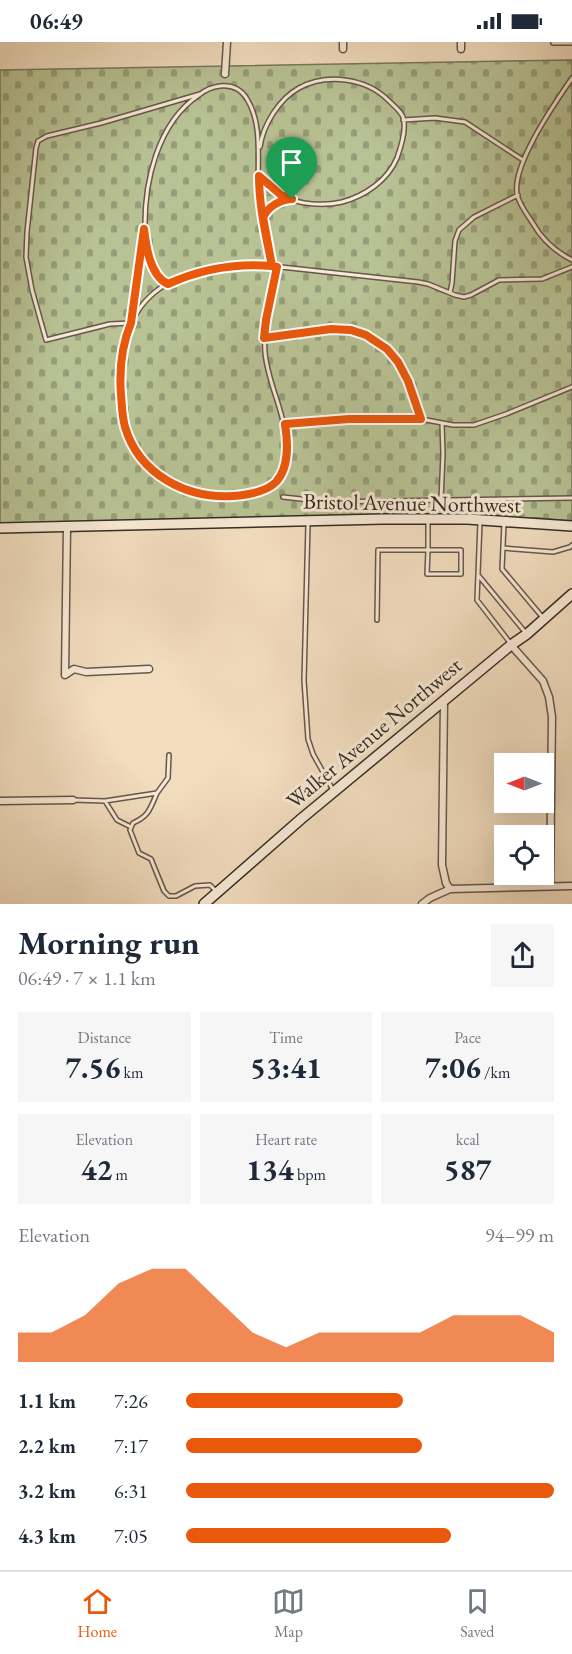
<!DOCTYPE html>
<meta charset="utf-8">
<style>
:root{--surface:#fff;--page:#f6f6f7;--text:#1f2937;--muted:#747a83;--line:#e0e1e3;--accent:#ea580c}
body{margin:0;font-family:"EB Garamond",serif;background:var(--page);color:var(--text);height:100vh;display:flex;flex-direction:column;font-size:22px;white-space:nowrap}
*{box-sizing:border-box;margin:0}
p{font-size:20px;color:var(--muted)}
.icon{flex:none;width:33px;height:33px;fill:none;stroke:currentColor;stroke-width:2;stroke-linecap:round;stroke-linejoin:round}
.map{position:relative;height:862px;overflow:hidden}
.sheet{display:flex;flex-direction:column;background:var(--surface);flex:1}
.sheet>*{flex:none}
.needle{width:39px;rotate:270deg}
.fabs{position:absolute;left:494px;top:711px;display:grid;gap:12px}
.fabs a{display:grid;place-items:center;width:60px;height:60px;border-radius:0px;background:var(--surface);box-shadow:0 6px 24px #0002;font-size:30px}
.pin{position:absolute;display:grid;place-items:center;width:51px;height:51px;color:#fff;margin:-62px -26px;border-radius:50% 50% 50% 0;rotate:-45deg;box-shadow:0 0 6px #0007}
.pin .icon{rotate:45deg}
.round{display:grid;place-items:center;flex:none;width:63px;height:63px;border-radius:0px;background:var(--page)}
.overview{display:flex;align-items:center;justify-content:space-between;height:102px;padding:0 18px}
h1{font-size:33px;font-weight:700;line-height:45px}
.figures{display:grid;grid-template-columns:repeat(3,1fr);gap:9px;height:102px;padding:6px 18px}
.figures div{display:grid;align-content:center;border-radius:0px;background:var(--page);text-align:center}
.figures b{font-size:30px;font-weight:700}
.figures small{font-size:16px;font-weight:400}
.figures p{font-size:16px}
.chart{height:168px;padding:12px 18px}
.chart p{display:flex;justify-content:space-between}
.chart svg{width:100%;height:108px;margin-top:6px;fill:var(--accent);opacity:.7}
ul{padding:0 18px;list-style:none;font-size:20px}
li{display:grid;grid-template-columns:96px 72px 1fr;align-items:center;height:45px}
li i{height:15px;border-radius:8px;background:var(--accent)}
.status{display:flex;justify-content:space-between;align-items:center;height:42px;padding:0 30px;background:var(--surface);direction:ltr}
.status svg{height:16px;fill:currentColor}
.dock{display:flex;justify-content:space-around;align-items:center;height:84px;border-top:2px solid var(--line);background:var(--surface);font-size:16px;color:var(--muted)}
.dock a{display:grid;justify-items:center;gap:3px}
.dock .on{color:var(--accent)}
.map>svg:first-child{display:block}
</style>
<div class="status"><b>06:49</b><svg viewBox="0 0 49 12"><path d="M0 12V9h3v3zM5 12V6h3v6zM10 12V3h3v9zM15 12V0h3v12zM26 1h20v11H26zM47 4h2v5h-2z"/></svg></div>
<div class="map">
<svg width="572" height="862" viewBox="0 0 572 862">
<defs>
<pattern id="cemetery-stones" width="16" height="16" patternUnits="userSpaceOnUse" patternTransform="scale(1.5)"><rect width="16" height="16" fill="#b8c294"/><path d="M2 7V4a2 2 0 0 1 4 0v3zM10 15v-3a2 2 0 0 1 4 0v3z" fill="#969e79"/></pattern>
</defs>
<rect width="100%" height="100%" fill="#f2ddbf"/>
<filter id="stains"><feTurbulence type="fractalNoise" baseFrequency=".00333" numOctaves="4"/><feColorMatrix values="0 0 0 0 .2 0 0 0 0 .09 0 0 0 0 .02 0 0 0 .5 -.17"/></filter>
<radialGradient id="worn" r=".72"><stop offset=".6" stop-color="#630" stop-opacity="0"/><stop offset="1" stop-color="#630" stop-opacity=".3"/></radialGradient>
<path fill="url(#cemetery-stones)" stroke="#78775c" stroke-width="1.5" d="M572,18V479L538,476L0,482V28Z"/>
<g fill="none" stroke-linecap="round" stroke-linejoin="round">
<g stroke="#66584c" stroke-width="6">
<path id="lane" d="M553,0V1H572
M572,36C555,61 512,122 517,152C519,162 526,171 532,180C541,196 556,210 572,218
M403,78L435,76L465,80L523,118
M259,134C266,141 275,149 284,154C299,163 325,164 342,160C365,154 388,138 397,116C401,105 407,87 403,75C401,69 393,63 388,58C366,36 327,31 299,46C279,57 263,83 260,105
M264,174C270,164 279,158 290,158
M144,187L131,281L110,282L46,298L32,248L26,215L27,190L36,106L38,99L47,94L101,81L200,52
M145,188C144,141 157,81 199,53C205,48 212,45 220,44C231,43 241,47 247,57C264,84 256,122 259,152C262,176 267,200 272,224
M145,194C147,210 153,233 167,241
M277,225C271,252 263,281 265,310C268,351 300,392 280,434C273,448 251,452 237,454C189,459 141,433 126,386C121,373 121,359 121,345C118,311 127,273 155,250C184,226 236,222 272,224L418,240L428,242L455,253L464,255L471,253L499,238L542,237L572,225
M450,251L452,241L455,199L459,188L474,175L518,153
M264,296L331,287L351,288L366,293L387,307L398,320L408,339L421,377
M285,383L316,379L402,377H421L453,383H474L506,372L572,345
M283,455L328,460L572,456
M441,458L443,412L442,381
M480,480L477,558L511,602
M504,481L502,527L544,577
M308,482L304,638L308,697L313,712L333,748
M503,506L553,510L570,505L572,503
M428,508H461V532H427Z
M478,533L525,590
M377,578L378,508H428V480
M157,751L168,736L169,713
M73,758L105,759L157,751C150,767 149,774 133,781L130,788L139,811L151,817L164,849L169,854H176L195,844L210,843L217,850
M105,759L117,778L131,785"/>
</g>
<g stroke="#66584c" stroke-width="9">
<path id="street" d="M343,7V0
M461,7V0
M225,32L227,0
M67,484L65,633L74,627L86,630L149,627
M511,603L543,639L549,655L552,675L550,844
M444,659L442,823L446,841L450,847
M0,759L73,758
M422,862L430,856L450,847L572,844"/>
</g>
<g stroke="#372c25" stroke-width="12">
<path id="secondary" d="M0,486L383,477H467L572,484
M204,862L301,777L511,603L527,592L572,552"/>
</g>
<use href="#lane" stroke="#f7e9d5" stroke-width="3"/>
<use href="#street" stroke="#f7e9d5" stroke-width="6"/>
<use href="#secondary" stroke="#f7e9d5" stroke-width="9"/>
</g>
<g fill="none" stroke-linecap="round" stroke-linejoin="round">
<g stroke="#fff" stroke-width="12">
<path id="route" d="M292,157C280,158 269,164 263,175L272,224C237,221 201,227 168,242C150,234 146,204 144,187L131,281C121,305 119,327 121,353C122,364 122,374 125,385C139,432 186,457 233,454C246,453 266,450 276,440C289,426 288,400 285,382L349,377H421L408,339L398,320L387,307L366,293L351,288L331,287L264,296L266,278L277,225L272,224C266,194 259,164 259,134L281,153L292,157"/>
</g>
<use href="#route" stroke="#ea580c" stroke-width="8"/>
</g>
<g text-anchor="middle" dominant-baseline="central" stroke-width="6" stroke-linejoin="round" paint-order="stroke">
<g font-size="22" fill="#372c25" stroke="#f7e9d5">
<text transform="translate(412 461) rotate(1)">Bristol Avenue Northwest</text>
<text transform="translate(374 691) rotate(-40)">Walker Avenue Northwest</text>
</g>
</g>
<rect width="100%" height="100%" filter="url(#stains)"/>
<rect width="100%" height="100%" fill="url(#worn)"/>
</svg>
<div class="fabs">
<a><svg class="needle" viewBox="-14 -14 28 28"><path d="M0-13l5 13h-10z" fill="#e53935"/><path d="M0 13l5-13h-10z" fill="#747a83"/></svg></a>
<a><svg class="icon" aria-label="locate" viewBox="0 0 24 24"><circle cx="12" cy="12" r="6"/><path d="M12 2v4M12 18v4M2 12h4M18 12h4"/></svg></a>
</div>
<div class="pin" style="left:292px;top:157px;background:#1e9e55"><svg class="icon" aria-label="arrive" viewBox="0 0 24 24"><path d="M6 21V4h12l-3 4 3 4H6"/></svg></div>
</div>
<section class="sheet">
<div class="overview"><div><h1>Morning run</h1><p>06:49 · 7 × 1.1 km</p></div><a class="round"><svg class="icon" aria-label="share" viewBox="0 0 24 24"><path d="M12 15V3M7 8l5-5 5 5M5 13v7h14v-7"/></svg></a></div>
<div class="figures">
<div><p>Distance</p><b>7.56<small> km</small></b></div>
<div><p>Time</p><b>53:41</b></div>
<div><p>Pace</p><b>7:06<small> /km</small></b></div>
</div>
<div class="figures">
<div><p>Elevation</p><b>42<small> m</small></b></div>
<div><p>Heart rate</p><b>134<small> bpm</small></b></div>
<div><p>kcal</p><b>587</b></div>
</div>
<div class="chart"><p><span>Elevation</span>94–99 m</p>
<svg viewBox="0 0 160 44" preserveAspectRatio="none"><path d="M0 44V32L10 32L20 25L30 12L40 6L50 6L60 19L70 32L80 38L90 32L100 32L110 32L120 32L130 25L140 25L150 25L160 32V44z"/></svg>
</div>
<ul>
<li><b>1.1 km</b>7:26<i style="width:59%"></i></li>
<li><b>2.2 km</b>7:17<i style="width:64%"></i></li>
<li><b>3.2 km</b>6:31<i style="width:100%"></i></li>
<li><b>4.3 km</b>7:05<i style="width:72%"></i></li>
</ul>
</section>
<nav class="dock">
<a class="on"><svg class="icon" aria-label="home" viewBox="0 0 24 24"><path d="M3 11l9-7 9 7M6 9v11h12V9"/></svg>Home</a>
<a><svg class="icon" aria-label="map" viewBox="0 0 24 24"><path d="M3 6l6-2 6 2 6-2v14l-6 2-6-2-6 2zM9 4v14M15 6v14"/></svg>Map</a>
<a><svg class="icon" aria-label="saved" viewBox="0 0 24 24"><path d="M7 4h10v16l-5-4-5 4z"/></svg>Saved</a>
</nav>
